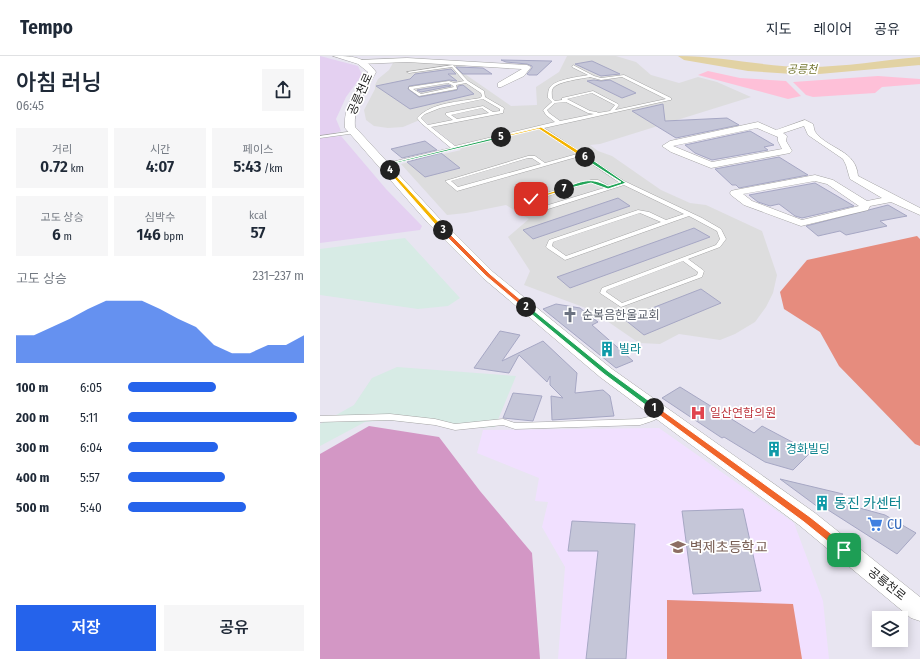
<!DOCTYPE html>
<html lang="ko">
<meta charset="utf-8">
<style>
:root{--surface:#fff;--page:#f6f6f7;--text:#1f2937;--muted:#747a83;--line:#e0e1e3;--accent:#2563eb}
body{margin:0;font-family:"Fira Sans Condensed","Noto Sans KR",sans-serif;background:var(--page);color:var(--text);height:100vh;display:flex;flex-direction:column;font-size:15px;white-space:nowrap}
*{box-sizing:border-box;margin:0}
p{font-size:13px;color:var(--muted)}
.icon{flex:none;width:22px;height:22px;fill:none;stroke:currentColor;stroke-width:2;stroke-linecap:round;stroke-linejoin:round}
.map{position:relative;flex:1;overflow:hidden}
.side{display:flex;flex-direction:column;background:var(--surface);width:320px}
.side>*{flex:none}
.buttons{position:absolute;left:552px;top:555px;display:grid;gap:8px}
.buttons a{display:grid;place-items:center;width:36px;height:36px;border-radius:0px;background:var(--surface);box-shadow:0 2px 10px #0003;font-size:20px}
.pin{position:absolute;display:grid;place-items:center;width:34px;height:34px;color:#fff;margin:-17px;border-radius:8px;box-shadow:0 2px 6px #0006}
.km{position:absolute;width:20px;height:20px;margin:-10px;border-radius:50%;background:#222;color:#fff;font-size:11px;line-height:20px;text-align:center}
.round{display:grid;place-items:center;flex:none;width:42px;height:42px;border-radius:0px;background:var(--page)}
.headline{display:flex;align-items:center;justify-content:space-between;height:68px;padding:0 16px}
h1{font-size:22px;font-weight:600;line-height:30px}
.metrics{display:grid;grid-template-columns:repeat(3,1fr);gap:6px;height:68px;padding:4px 16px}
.metrics div{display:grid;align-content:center;border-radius:0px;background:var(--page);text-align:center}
.metrics b{font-size:17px;font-weight:600}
.metrics small{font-size:11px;font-weight:400}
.metrics p{font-size:11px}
.chart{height:112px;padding:8px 16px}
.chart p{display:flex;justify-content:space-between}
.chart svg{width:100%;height:72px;margin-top:4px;fill:var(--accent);opacity:.7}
.button{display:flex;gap:8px;margin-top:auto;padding:8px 16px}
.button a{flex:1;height:46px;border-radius:0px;background:var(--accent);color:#fff;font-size:16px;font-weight:600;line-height:46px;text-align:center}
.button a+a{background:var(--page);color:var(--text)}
ul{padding:0 16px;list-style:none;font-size:13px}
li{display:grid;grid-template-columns:64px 48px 1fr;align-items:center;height:30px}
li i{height:10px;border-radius:5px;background:var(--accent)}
header{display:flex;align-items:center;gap:24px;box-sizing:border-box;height:56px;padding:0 20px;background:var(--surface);border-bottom:1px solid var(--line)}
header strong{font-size:19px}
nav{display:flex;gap:22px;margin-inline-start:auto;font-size:14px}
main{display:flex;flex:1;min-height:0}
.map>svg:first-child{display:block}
</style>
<header>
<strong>Tempo</strong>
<nav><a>지도</a><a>레이어</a><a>공유</a></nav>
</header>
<main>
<section class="side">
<div class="headline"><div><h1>아침 러닝</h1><p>06:45</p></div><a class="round"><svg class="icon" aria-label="share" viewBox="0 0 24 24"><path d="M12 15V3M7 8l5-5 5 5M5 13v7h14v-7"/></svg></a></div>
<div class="metrics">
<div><p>거리</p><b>0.72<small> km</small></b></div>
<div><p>시간</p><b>4:07</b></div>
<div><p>페이스</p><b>5:43<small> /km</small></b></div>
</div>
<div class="metrics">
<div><p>고도 상승</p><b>6<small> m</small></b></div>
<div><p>심박수</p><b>146<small> bpm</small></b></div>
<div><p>kcal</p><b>57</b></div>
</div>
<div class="chart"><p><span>고도 상승</span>231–237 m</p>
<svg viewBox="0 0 160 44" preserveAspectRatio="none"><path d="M0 44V27L10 27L20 22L30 17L40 11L50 6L60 6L70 6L80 11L90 17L100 22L110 33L120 38L130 38L140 33L150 33L160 27V44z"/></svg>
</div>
<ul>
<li><b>100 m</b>6:05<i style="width:50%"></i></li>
<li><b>200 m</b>5:11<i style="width:96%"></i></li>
<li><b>300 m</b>6:04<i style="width:51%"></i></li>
<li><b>400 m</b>5:57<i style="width:55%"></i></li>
<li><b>500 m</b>5:40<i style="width:67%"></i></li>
</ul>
<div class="button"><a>저장</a><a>공유</a></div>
</section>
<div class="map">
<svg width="600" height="603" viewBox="0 0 600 603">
<rect width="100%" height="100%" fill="#e8e5f1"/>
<path fill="#ddddde" d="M247,0H296L316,6L331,19L359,27L378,21L397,26L431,41L280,88L270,89L278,95L292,100L341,134L370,147L386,149L442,175L457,219L453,237L446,251L435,266L415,278L400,284L359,278L340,288L319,287L271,254L204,229L210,215L188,181L209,163L186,149L146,157L127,159L81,108L141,94L102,63L83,71L68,72L54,70L46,64L44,54L55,33V29L58,23L69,14L73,7L101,6L146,10L142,16L191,50L217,49L216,31L239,16Z"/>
<path fill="#d7ebe5" d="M85,182L140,242L128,250L98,253L0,239V193Z
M77,311L196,320L175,371L154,372L69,364L45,366L0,390V368L34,349L52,322Z"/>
<path fill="#f1e0ff" d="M339,372L474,467L503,545L509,603H238L245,511L222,471L228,446L215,445L219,422L157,397L163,374Z"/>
<path fill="#e4d0f1" d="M0,0L38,10L42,19L26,41L16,63L21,75L9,79L0,80Z
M21,80L66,133L102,170L100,174L0,187V82Z"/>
<path fill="#d397c5" d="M49,370L119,381L160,435L212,497L220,603H0V398Z"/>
<path fill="#fec0d8" d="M388,15L420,22L466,25L481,40L468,43L378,19Z
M558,20L600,23V28L562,31L555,37L493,41L486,39L473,26Z"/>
<path fill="#e68c7e" d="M597,180L600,183V390L595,388L519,310L500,276L464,253L460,236L487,204Z
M347,544L473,548L482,603H347Z"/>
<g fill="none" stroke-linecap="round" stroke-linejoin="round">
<path stroke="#e2d2a3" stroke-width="2.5" d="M597,6L600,8"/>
<path fill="#e2d2a3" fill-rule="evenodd" d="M358,0C401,0 444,11 488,11C525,11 563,4 600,1V9L488,19L428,15L364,4Z"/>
</g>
<path fill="#c5c6d8" stroke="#a6a7c4" d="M181,4L232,5L217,19H209L207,18L212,12V10L207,8L186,6Z
M272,5L300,18L281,20L255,8Z
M136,11L163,12L172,18H143Z
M131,13L136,18H128L137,25L129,24L89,30L88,33L99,41L137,34L138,30L143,29L154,38L90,53L56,30L90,23L95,18Z
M274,24L281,25L290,24L316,37L302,42L267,25Z
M128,29L131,30L101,36L97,34Z
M343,48L345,65L407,62L419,69L356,82L312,55Z
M430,75L454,89L444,91L448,94L392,104L375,97L365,89Z
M105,85L117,94L82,102L71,93Z
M121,97L140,112L105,121L87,106Z
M459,101L488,119L419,132L416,129H412L395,113Z
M495,127L534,150L482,162L475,160L459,148L450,150L438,146L429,139Z
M298,142L310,150L213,183L203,174Z
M568,149L587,160L560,165L567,170L526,179L520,175L498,180L486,170Z
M374,172L390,181L250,232L237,221Z
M381,233L401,247L324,279L304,263Z
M236,248L260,252L278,266L272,269L313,305L296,312L223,253Z
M180,275L200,279L182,305L223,285L257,317L255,337L283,334L290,340L294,360L232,364L231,340L243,342L230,329V320L227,326L199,299L189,317L154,312Z
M360,331L434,377L442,370L491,396L473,414L445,406L404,381L402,382L342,342Z
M193,337L222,340L213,365L183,362Z
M460,423L523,438L514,445L565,459L596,477L577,498L505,452L502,454Z
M423,453L441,535L373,538L362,455Z
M252,465L315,468L306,603H266L278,495H248Z"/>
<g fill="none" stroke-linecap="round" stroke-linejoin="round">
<g stroke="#a4a4a4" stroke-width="1">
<path id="service" d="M133,9L148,25L164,35L165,41L184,52L183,57L111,71L135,90L235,66L226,59L223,54L232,46L228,42C228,38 228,33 231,30C238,23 258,21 268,19L252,11L253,9L274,20L281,22L304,19L351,42V44H350L224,72L304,125L382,162L401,173L406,183L400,191L368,203L383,214L384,215L382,221L301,251L280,237L282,232L396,189L400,183L397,175L369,160L245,204L227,192L226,191L229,184L318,154L329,156L346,164L364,158L304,129L225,154L218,152L208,146L207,145L209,142L271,124H278L289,130L300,127L260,100L137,135L125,125L208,100H215L225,107L257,98L219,72L63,110V108L131,92L101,67L97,62C112,46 139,46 160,42L162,40L161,37L146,27L136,29L137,33L99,40L89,33V31L129,25L134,27L144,25L132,11L89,17L87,16ZM270,21L281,24L302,21L346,43L295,54L299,49L298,48L273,35L242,42V44L235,45L232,42C232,38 231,35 233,32C239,25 261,23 270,21ZM128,27L132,29L134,31L101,38L93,33ZM272,37L295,49L290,55L278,57L277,56L270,55L247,43ZM163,43L180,53V55L173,56L163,50L126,57V59L133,64L108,69L101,62L105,58L120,52ZM246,46L268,57L274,58L240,65L229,57L227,54L235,47ZM162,52L169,57L137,63L131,59ZM208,102H212L221,108L138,131L131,125ZM271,126H275L284,132L225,150L213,145ZM320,157L341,166L246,200L232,190L233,186ZM363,205L378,216L377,219L302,247L286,236L287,234Z
M34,75H36V77L0,82V80Z
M341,354L345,357C338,364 329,366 320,369L195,373L183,369L135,374L115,369L70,364L0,366V360L70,358L115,363L135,368L183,363L195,367L320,363L328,361Z"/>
</g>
<g stroke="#a4a4a4" stroke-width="1">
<path id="minor" d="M87,2L207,9L211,11L204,20L181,31H178V27L202,13L87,6L40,8L36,6L40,4Z
M485,64L493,68C494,71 494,75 496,77C510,94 536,94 538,120L600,152V159L571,146L550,150L548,154L481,170L424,149L411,139L410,137L411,135L415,134L495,119L513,124L547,145L562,142L530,123L526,109L523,103L488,79L484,70L463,77L467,80L466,85L472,95L470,97L391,112L351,96L342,90L350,85L438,66L456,74ZM437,72L458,81V85L462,93L392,106L353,90ZM495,125L507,128L539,150L482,164L432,145L423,138Z"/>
</g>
<g stroke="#a4a4a4" stroke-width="1">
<path id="tertiary" d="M13,0C30,0 45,0 56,16C47,34 33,50 35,71L118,161L173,216L292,313L495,457L600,541V565L591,562L479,469L280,321L163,222L108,167L25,72C23,50 37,34 48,16L38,8Z"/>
</g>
<use href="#service" fill="#fff" fill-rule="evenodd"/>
<use href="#minor" fill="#fff" fill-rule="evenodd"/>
<use href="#tertiary" fill="#fff" fill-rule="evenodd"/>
</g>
<path fill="#f0652b" stroke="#fff" d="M331,350H336L490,461L528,491V496H521L484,466L331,353Z"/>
<path fill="#22a559" stroke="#fff" d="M204,250H208L288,315L336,350V353H331L284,318L204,252Z"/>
<path fill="#f0652b" stroke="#fff" d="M121,173H125L170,218L208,250V252H204L166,220L121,175Z"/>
<path fill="#f5b400" stroke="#fff" d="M70,113L125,173V175H121L68,115Z"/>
<path fill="#22a559" stroke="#fff" d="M181,80L182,82L68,109L72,114L70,116L63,109Z"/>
<path fill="#f5b400" stroke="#fff" d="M221,71L267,100V101L263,102L219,73L181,82L179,81Z"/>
<path fill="#22a559" stroke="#fff" d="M265,100H267L306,127L288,133L271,127L242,134V132C262,126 269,120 288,130L301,126L263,102Z"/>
<path fill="#f5b400" stroke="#fff" d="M244,132L246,134L211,144L209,143Z"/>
<defs>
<g id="church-bare" transform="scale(1.2)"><path d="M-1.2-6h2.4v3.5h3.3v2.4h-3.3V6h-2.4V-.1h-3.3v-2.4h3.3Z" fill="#6b7280" stroke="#fff" stroke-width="2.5" paint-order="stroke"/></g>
<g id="building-bare" transform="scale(1.2)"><path d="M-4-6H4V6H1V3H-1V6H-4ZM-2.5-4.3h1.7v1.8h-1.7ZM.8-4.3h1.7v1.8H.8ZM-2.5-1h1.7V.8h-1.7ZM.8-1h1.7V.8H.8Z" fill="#0f9aa8" stroke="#fff" stroke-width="2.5" paint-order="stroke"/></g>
<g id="hospital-bare" transform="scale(1.2)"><path d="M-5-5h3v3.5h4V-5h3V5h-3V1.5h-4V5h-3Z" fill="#e0444e" stroke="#fff" stroke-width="2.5" paint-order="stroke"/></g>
<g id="supermarket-bare" transform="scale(1.2)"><path d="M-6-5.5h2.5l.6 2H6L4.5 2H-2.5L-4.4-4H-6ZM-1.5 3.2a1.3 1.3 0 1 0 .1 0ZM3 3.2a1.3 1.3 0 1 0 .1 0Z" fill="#3f7fe0" stroke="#fff" stroke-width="2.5" paint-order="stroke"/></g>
<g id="school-bare" transform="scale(1.2)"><path d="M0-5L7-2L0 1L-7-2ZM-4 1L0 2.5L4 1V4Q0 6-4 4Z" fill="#8d6e63" stroke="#fff" stroke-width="2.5" paint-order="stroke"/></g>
</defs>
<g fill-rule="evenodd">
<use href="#church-bare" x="250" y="259"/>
<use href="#building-bare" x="287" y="293"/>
<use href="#hospital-bare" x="378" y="357"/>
<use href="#building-bare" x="454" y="393"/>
<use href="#building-bare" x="502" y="447"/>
<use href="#supermarket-bare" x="555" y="468"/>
<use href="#school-bare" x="358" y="491"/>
</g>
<g text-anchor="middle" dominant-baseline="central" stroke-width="3.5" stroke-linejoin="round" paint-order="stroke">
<g font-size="11" font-style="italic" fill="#737530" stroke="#fff">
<text x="482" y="13">공릉천</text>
</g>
<g font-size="12" fill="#202020" stroke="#fff">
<text transform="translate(40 38) rotate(-66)">공릉천로</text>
<text transform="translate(567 528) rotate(39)">공릉천로</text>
</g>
<g font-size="12" fill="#5b616d" stroke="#fff" text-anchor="start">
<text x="262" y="259">순복음한울교회</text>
</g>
<g font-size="12" fill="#0d838f" stroke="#fff" text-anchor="start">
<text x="299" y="293">빌라</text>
<text x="466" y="393">경화빌딩</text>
</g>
<g font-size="12" fill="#be3a42" stroke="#fff" text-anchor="start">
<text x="390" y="357">일산연합의원</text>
</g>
<g font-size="14" fill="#0d838f" stroke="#fff" text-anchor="start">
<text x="514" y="447">동진 카센터</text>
</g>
<g font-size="14" fill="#366cbe" stroke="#fff" text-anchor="start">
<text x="567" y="468">CU</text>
</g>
<g font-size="14" fill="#785e54" stroke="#fff" text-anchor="start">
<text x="370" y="491">벽제초등학교</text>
</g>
</g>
</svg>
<div class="buttons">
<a><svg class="icon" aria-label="layers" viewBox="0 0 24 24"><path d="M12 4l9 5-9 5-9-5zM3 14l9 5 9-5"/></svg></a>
</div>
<div class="pin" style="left:524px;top:494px;background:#1e9e55"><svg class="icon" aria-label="arrive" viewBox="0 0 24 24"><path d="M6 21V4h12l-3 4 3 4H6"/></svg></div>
<div class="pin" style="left:211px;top:143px;background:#d93025"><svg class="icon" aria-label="check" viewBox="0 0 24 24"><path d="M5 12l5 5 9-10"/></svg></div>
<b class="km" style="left:334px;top:352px">1</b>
<b class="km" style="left:206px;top:251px">2</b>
<b class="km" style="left:123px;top:174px">3</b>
<b class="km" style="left:70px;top:114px">4</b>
<b class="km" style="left:181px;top:81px">5</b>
<b class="km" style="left:265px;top:101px">6</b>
<b class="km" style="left:244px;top:133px">7</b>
</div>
</main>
